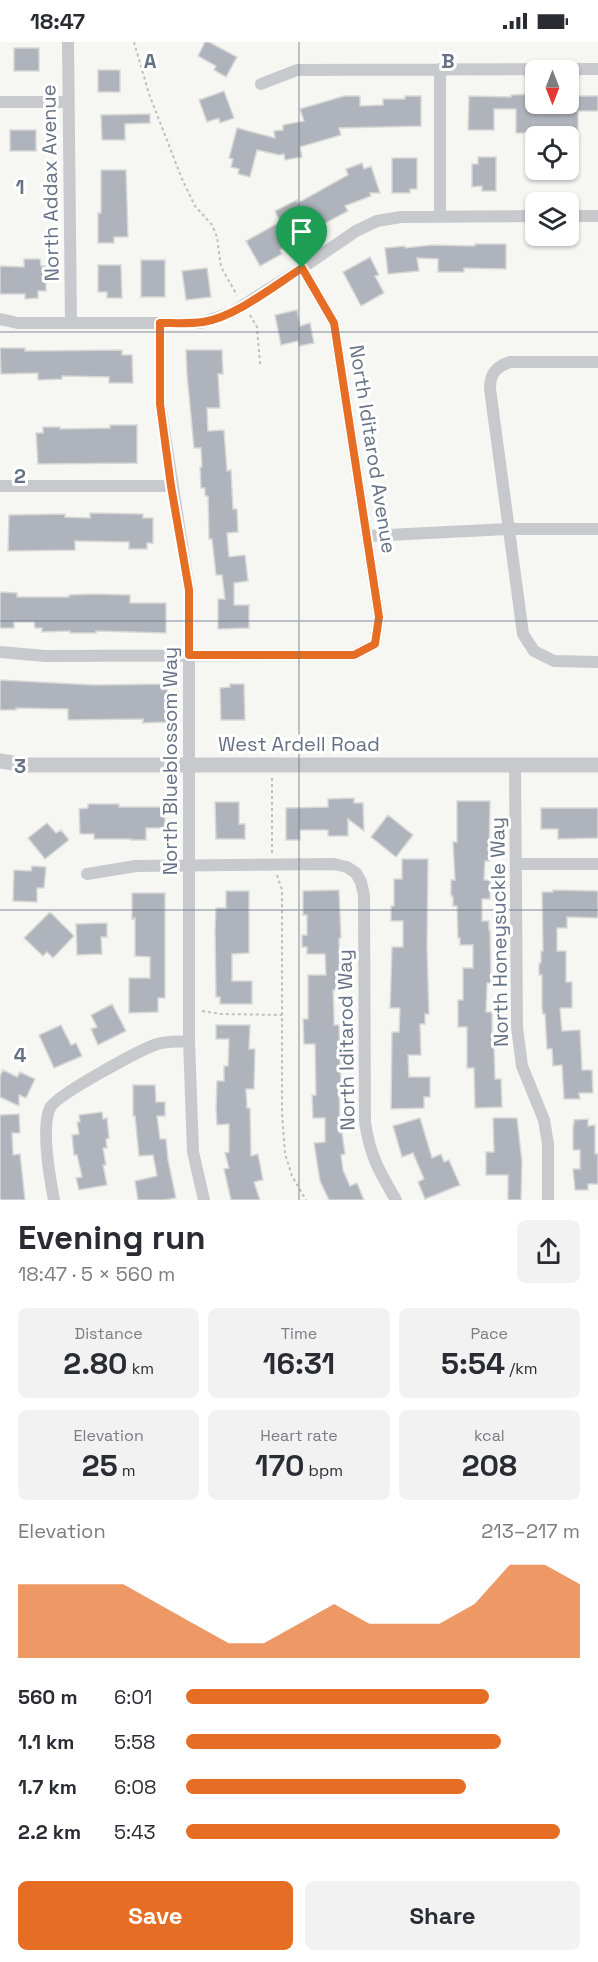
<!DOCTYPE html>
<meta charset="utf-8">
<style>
:root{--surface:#fff;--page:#f2f2f3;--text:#2b2b33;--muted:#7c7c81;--accent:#e66d24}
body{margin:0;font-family:"Space Grotesk",sans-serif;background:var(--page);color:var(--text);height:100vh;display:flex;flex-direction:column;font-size:22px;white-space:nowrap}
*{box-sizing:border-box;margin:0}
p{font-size:20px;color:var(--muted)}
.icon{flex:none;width:33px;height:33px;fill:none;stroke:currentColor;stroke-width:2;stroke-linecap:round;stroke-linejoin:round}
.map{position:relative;height:1158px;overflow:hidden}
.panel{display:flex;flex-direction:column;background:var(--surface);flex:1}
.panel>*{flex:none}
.needle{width:39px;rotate:180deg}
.fabs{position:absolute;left:525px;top:18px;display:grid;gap:12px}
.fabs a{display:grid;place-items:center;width:54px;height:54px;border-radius:9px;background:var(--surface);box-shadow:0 2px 4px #0004;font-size:30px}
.pin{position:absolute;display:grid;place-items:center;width:51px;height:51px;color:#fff;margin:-62px -26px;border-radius:50% 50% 50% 0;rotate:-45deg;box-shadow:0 0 6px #0007}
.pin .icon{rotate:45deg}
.round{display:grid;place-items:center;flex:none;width:63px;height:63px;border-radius:9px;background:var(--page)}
.headline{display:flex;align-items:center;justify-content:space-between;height:102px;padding:0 18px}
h1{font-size:33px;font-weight:600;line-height:45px}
.figures{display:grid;grid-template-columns:repeat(3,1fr);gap:9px;height:102px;padding:6px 18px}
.figures div{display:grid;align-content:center;border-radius:9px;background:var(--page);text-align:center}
.figures b{font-size:30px;font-weight:600}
.figures small{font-size:16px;font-weight:400}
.figures p{font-size:16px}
.chart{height:168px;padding:12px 18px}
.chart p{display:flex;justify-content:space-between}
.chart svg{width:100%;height:108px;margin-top:6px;fill:var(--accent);opacity:.7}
.button{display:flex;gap:12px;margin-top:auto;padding:12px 18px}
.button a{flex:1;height:69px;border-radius:9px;background:var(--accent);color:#fff;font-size:24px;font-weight:600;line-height:69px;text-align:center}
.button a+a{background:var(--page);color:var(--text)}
ul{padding:0 18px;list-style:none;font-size:20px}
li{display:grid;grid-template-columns:96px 72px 1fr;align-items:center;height:45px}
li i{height:15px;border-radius:8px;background:var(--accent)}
.status{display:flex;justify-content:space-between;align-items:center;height:42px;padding:0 30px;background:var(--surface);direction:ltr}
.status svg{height:16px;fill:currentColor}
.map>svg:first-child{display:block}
</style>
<div class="status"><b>18:47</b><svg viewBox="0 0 49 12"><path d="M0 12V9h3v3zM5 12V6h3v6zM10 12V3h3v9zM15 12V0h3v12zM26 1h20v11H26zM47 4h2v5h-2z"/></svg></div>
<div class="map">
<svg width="598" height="1158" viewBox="0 0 598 1158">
<rect width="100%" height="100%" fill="#f6f7f3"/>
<path fill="#afb4bc" stroke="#d8d8d6" stroke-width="1.5" d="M205,0H209L237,15L226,35L214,28L216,24L198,14Z
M14,6H39V29H14Z
M98,28H120V50H98Z
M224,49L234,76L220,81L219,76L207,80L199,58Z
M536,52V62H568V54H598V69H578V91H516V67H494V88H468L469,54L511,55V53Z
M344,54H360V64L383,63V57H405V54H421V84L339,86L341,93L300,105L302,115L285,118L284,112L279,113L257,108L250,135L238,132L239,127L231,125L233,117L229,116L237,86L275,96L274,89L283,88V83L304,79L300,67Z
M150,72V81L125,82V98H102L101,73Z
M10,88H36V109H10Z
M478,115H496V149H482V144L472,145V122H478Z
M392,116H417V147H410V151H392Z
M362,121L364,127L371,124L380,151H370L371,154L345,164L348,169L312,188L313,190L280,208L282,212L260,224L246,199L280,180L275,169L297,158L298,161L348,133L346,127Z
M101,128H126L128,195H114V201H98V171H101Z
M475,202H506V227L464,226V230H438V217L417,216L419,229L388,232L385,206L405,204V206L432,203L475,204Z
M370,215L379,233L375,234L384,251L361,264L343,230Z
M24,217H40L41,224H46V249H38V256L25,257V252H0V224L24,225Z
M141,218H165V255H141Z
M98,223H121L122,256H107V250H98Z
M207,226L211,255L186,258L182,229Z
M297,268L300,284L310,281L314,301L299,304L298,299L281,303L275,273Z
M0,306H25V309L122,308V313H132L133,341H109V335L62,334V337L38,338V331L1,332Z
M186,308H222L223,332H218L220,366H207L208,389L224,388L227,429L231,428L233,467H237L238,490L227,491L229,515L245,513L248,539L234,541V563H249V586L218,587V557H225L222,533H216L212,497H209L208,454H205V446H201L200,425H202L201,406H194L187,332Z
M110,383H137V421L38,422L36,391H43V385H60V387L110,386Z
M90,471L143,472V476H153V501H147V507H129V500L75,499V508L8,509L9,473L65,472V475L90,476Z
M0,550L17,551V555H69V553L95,552L130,553V561H166V591L96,589V591H70V589L42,590V586H35L34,580H14V586H0Z
M0,638L94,643L167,642L168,680L143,681V677L68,678V667L16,666V668H0Z
M230,642H244L245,678H221L220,646L230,645Z
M354,756V761H363L364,789L348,777V794H328V788H300V798H286V766L328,765V757Z
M457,759H490L489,819H485L484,838H490V857H482V879H489V888H490L491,941H487L486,970H492V1002H494L495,1037H501L502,1065L475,1066L474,1026H467V985H458V958H463V926H473V903H460V896H458L457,864H453V854H451V838H455L453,800H457Z
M215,760H239V782H245V797H216Z
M88,762H119V765H165V786H146V798H131V797H94V792H80L79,767L88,766Z
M541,766H598V796L558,797V787H541Z
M388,773L413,793L396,815L371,795Z
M47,781L56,791L61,788L69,798L45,817L28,796Z
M402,817H428L427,905L429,972H425V982H420L421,1013H408L409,1035H430V1055H424V1066L391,1067L392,990H399L400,966H390L392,905H403V879H391V864H394V837H402Z
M32,824L46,825L44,846H37V860L13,859L14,828L31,829Z
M339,848L341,896H339L340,948H333L334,973V983H339L341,1042H339L340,1091H342L345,1112L341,1113L343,1128L350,1144L357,1141L364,1158H329L320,1139L314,1101L325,1100V1076H313L312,1053H316L315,1002H304L303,977H308V933H326L325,912H307V905H302V893H307V873H303V849Z
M553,848L598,849V876L567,875V886H557V909H566V940H572V966H560L562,989L580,988L582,1028H592L593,1051H579L580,1057H564L562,1023L553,1024L552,1007H547L545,972H543L542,966V933H539V921H541V909H543L542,850H553Z
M226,849H249V911L232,912V939H252V962H220V955H216L215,888L216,866H226Z
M132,851H165V956H158V970L129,971V936H150V915L135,914V876L132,877Z
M50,870L74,894L53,916L47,910L43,914L24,896Z
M107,881V895H101L102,912L77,913L76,882Z
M112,962L126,989L98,1003L91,987L97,985L91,973Z
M61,983L71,1003L76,1001L82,1014L54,1026L39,993Z
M216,983H250L249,1007H255L254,1047H246L247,1066H250L251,1114L258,1112L263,1138L254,1140L260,1158H231L224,1127L229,1126L225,1111L229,1110V1082L217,1083L216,1067L217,1039H224V1024H228L229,997H216Z
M3,1028L17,1035L20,1030L35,1037L26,1056L19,1053V1064L0,1055V1034Z
M133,1043H155L156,1060H165V1074H157L160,1097H166L168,1118L176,1156L164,1158H138L135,1139L157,1134L153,1113L139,1114L135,1074H133Z
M102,1070L103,1077L107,1076L109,1096L106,1097L107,1106H103L106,1123H103L107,1143L79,1148L76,1136L82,1135L77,1113H74L72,1093L79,1092L77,1080H80L79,1073Z
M19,1072L20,1091H12L13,1113L20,1112L25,1158H0V1073Z
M420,1076L432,1116L441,1112L444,1120L449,1118L460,1143L425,1157L418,1140L424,1137L413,1111L402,1115L393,1084Z
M493,1076H517L522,1120L521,1158H508V1133H486V1110H494Z
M588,1077V1084L595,1083V1112H598V1142H588V1148H575L573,1127H580V1108H573V1083H574V1078Z"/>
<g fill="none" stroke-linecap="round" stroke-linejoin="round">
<path stroke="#bebfc2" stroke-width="2" stroke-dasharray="3 3" stroke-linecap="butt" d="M134,0L149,52L182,137L195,164L212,183L217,195L221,225L237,253
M250,273L257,285L260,322
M272,811V736
M277,833L282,848V1071L285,1112L292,1134L306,1158
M202,969L221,972L282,973"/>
<path stroke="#c7c9cd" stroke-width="12" d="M68,0L71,281
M440,27V175
M261,42L297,28L598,27
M0,60H68
M568,174H598
M0,277L18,281H200L231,271L302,226L356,189L377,179L401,175L536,174
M160,281V362L189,548V999L193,1110L204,1158
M598,320H510C496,325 490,331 490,347L523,592L534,609L554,619L598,620
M0,444H171
M367,494L508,487H598
M0,610L45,614L354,613L375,602L379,575L334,281L302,226
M515,724L517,985L522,1024L544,1078L548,1102V1158
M516,822H598
M87,832L136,824L334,822L347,825L356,831L361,840L364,853L365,1080C370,1114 379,1129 396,1158
M54,1158C50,1137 41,1085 50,1066C56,1053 140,1008 157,1002C167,999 179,1000 189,999"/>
<path stroke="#c7c9cd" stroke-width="15" d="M0,719L26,723H598"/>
</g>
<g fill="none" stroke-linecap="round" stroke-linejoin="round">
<g stroke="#fff" stroke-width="12">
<path id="route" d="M302,226L334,281L379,575L375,602L354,613H189V548L171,444L160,362V281C174,281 189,282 203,280C235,275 274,244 302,226Z"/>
</g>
<use href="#route" stroke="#e66d24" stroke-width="8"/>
</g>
<path fill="none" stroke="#657285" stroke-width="1.5" stroke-opacity="0.55" d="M299,0V1158M0,290H598M0,579H598M0,868H598"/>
<g text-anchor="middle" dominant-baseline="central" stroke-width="6" stroke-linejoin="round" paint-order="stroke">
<g font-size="20" fill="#657285" stroke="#fff">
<text transform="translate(50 141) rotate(-91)">North Addax Avenue</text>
<text transform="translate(373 407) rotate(81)">North Iditarod Avenue</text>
<text x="299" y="702">West Ardell Road</text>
<text transform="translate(170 719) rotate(-90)">North Blueblossom Way</text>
<text transform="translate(499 890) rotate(-91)">North Honeysuckle Way</text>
<text transform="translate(346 998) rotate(-91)">North Iditarod Way</text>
</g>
</g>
<g font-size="20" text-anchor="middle" font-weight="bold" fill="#657285" stroke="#fff" stroke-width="6" stroke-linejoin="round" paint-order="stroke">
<text x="150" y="26">A</text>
<text x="448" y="26">B</text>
<text x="20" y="152">1</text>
<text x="20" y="441">2</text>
<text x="20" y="731">3</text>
<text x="20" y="1020">4</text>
</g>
</svg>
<div class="fabs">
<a><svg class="needle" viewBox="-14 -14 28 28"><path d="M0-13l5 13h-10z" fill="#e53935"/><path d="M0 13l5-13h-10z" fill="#7c7c81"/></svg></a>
<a><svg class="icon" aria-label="locate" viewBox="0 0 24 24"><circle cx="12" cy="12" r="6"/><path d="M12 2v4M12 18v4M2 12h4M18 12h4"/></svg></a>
<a><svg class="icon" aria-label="layers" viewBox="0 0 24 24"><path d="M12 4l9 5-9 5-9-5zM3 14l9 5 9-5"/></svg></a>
</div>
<div class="pin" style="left:302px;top:226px;background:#1e9e55"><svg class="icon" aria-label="arrive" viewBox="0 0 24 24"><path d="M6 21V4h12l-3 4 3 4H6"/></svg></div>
</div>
<section class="panel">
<div class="headline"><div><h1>Evening run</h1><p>18:47 · 5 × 560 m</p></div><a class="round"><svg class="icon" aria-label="share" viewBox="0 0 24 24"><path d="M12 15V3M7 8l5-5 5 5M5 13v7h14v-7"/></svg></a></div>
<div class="figures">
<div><p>Distance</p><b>2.80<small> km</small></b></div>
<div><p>Time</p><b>16:31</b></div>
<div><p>Pace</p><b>5:54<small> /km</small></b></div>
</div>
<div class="figures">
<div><p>Elevation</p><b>25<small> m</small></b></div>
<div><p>Heart rate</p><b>170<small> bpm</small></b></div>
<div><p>kcal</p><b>208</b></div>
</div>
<div class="chart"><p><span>Elevation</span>213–217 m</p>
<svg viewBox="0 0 160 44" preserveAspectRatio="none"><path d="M0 44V14L10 14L20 14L30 14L40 22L50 30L60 38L70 38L80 30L90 22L100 30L110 30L120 30L130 22L140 6L150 6L160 14V44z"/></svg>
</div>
<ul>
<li><b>560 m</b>6:01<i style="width:77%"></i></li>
<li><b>1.1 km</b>5:58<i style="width:80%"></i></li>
<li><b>1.7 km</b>6:08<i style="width:71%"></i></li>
<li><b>2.2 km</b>5:43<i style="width:95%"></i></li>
</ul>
<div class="button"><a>Save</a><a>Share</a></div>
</section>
